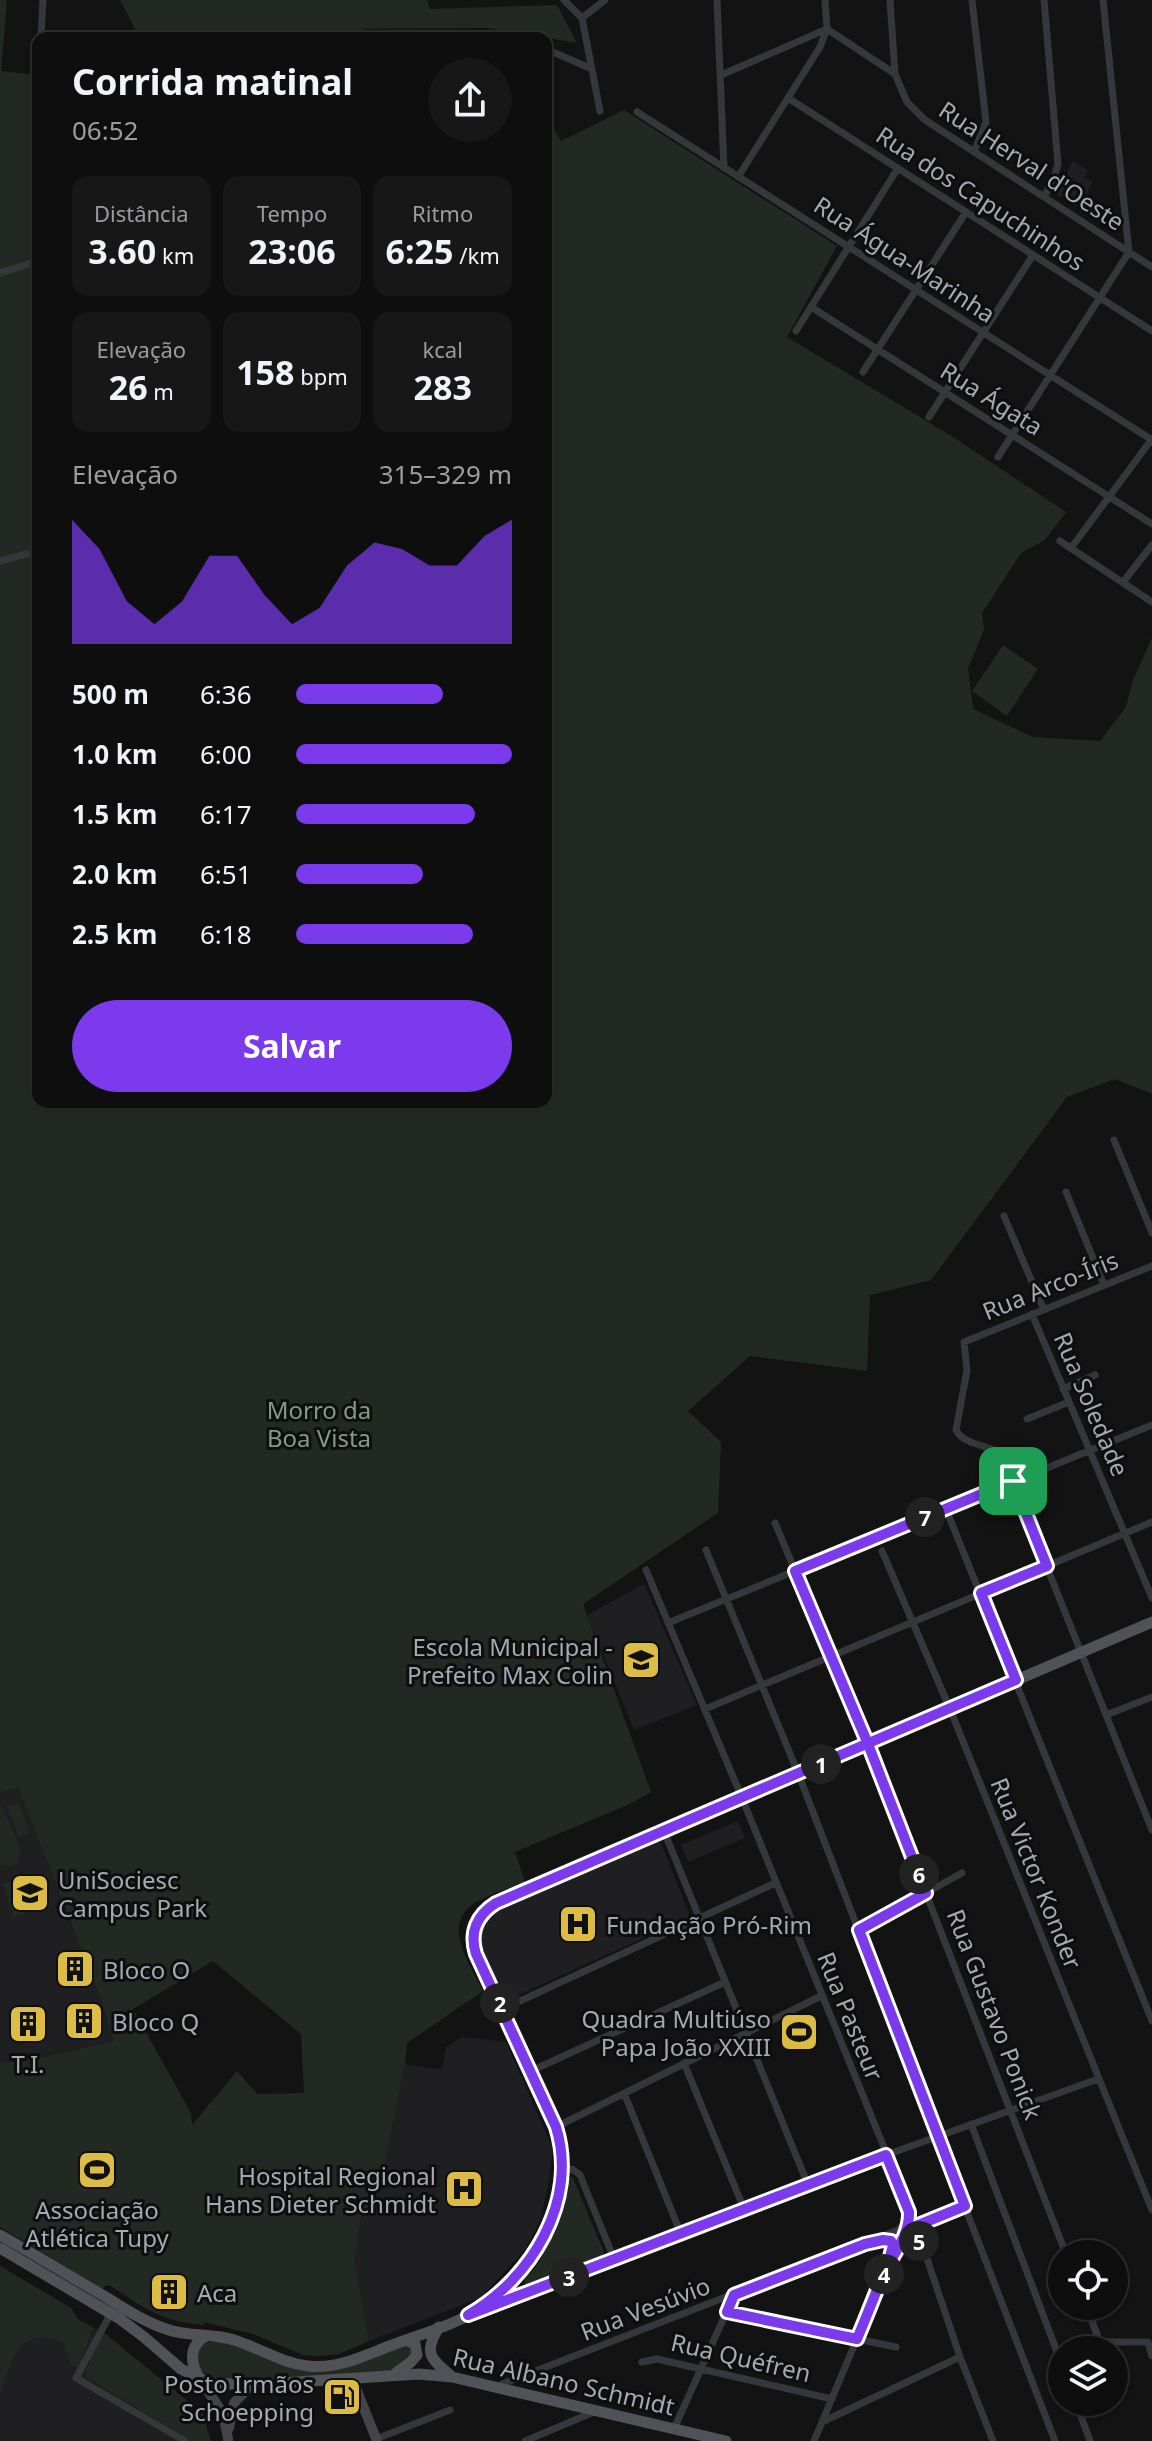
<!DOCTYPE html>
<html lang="pt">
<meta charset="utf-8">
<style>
:root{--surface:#0e0e0f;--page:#171718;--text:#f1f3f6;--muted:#9b9c9e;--line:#2e2e2f;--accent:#7c3aed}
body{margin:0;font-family:"Noto Sans",sans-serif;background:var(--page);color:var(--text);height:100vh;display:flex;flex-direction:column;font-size:30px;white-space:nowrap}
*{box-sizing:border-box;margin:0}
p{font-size:26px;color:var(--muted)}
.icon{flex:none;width:44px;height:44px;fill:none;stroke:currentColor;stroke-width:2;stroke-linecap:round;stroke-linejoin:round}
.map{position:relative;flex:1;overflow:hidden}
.side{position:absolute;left:32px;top:32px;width:520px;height:1076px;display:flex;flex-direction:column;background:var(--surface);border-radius:16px;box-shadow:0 2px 6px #0004,0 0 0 2px var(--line)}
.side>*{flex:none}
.controls{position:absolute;left:1048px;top:2240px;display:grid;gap:16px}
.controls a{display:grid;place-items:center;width:80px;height:80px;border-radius:50%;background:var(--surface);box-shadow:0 2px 6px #0004,0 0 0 2px var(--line);font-size:40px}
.pin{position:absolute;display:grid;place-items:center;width:68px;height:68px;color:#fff;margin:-34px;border-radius:16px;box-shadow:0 4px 12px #0006}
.km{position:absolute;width:40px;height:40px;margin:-20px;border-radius:50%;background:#222;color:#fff;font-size:22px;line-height:40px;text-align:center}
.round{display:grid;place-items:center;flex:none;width:84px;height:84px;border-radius:42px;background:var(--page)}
.head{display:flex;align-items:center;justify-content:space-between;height:136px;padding:0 40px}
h1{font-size:36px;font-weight:700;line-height:60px}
.stats{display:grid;grid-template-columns:repeat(3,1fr);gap:12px;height:136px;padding:8px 40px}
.stats div{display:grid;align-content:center;border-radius:16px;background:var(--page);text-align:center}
.stats b{font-size:34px;font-weight:700}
.stats small{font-size:22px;font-weight:400}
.stats p{font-size:22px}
.chart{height:224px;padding:16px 40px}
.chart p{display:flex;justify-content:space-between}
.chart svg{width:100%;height:144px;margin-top:8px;fill:var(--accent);opacity:.7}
.action{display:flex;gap:16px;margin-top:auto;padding:16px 40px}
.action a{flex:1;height:92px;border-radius:48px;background:var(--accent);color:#fff;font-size:32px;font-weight:700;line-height:92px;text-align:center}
ul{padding:0 40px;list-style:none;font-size:26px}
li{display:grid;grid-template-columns:128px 96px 1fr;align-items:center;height:60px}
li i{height:20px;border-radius:10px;background:var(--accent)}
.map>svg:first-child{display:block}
</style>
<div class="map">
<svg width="1152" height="2441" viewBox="0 0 1152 2441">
<rect width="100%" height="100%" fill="#131314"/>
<path fill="#1f1f21" d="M1073,161L1088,170L1084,177L1093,182L1079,207L1056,194L1064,179L1081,188L1083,186L1065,176Z
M644,1584L697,1705L634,1730L587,1615Z
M18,1788L99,1994L114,2041L43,2057L0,2063V1792Z
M738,1821L745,1838L688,1862L681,1845Z
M656,1841L662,1845L689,1913L687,1918L512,1998L502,1993L478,1939L483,1919L493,1911Z
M463,2037L506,2042L553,2149L548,2186L540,2221L524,2251L480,2298L369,2341L355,2262L361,2218L379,2192L405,2064L442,2070L446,2047Z
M0,2266L71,2308L79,2320L103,2332L202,2413L211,2441H0Z"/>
<path fill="#222923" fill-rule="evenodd" d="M0,0H7L1,71L38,75V1102H546V116L561,141L624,110L837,246L787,337L950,435L1066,512L1045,540L1021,553L982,613L984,630L968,668L973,709L1033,737L1100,741L1126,707L1133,680L1152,638V1094L1115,1079L1067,1097L931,1280L870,1295L867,1371L750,1356L688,1411L721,1442L718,1513L583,1604L651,1792L630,1804L515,1852L525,1882C510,1888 485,1895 472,1905C442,1926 471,1967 483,1991L407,2043L405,2064L379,2192L361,2218L355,2262L369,2341L339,2354L320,2356L303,2355L253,2334L204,2322V2325C162,2322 144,2308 111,2286L107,2285L102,2289L0,2227V2063L43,2057L114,2041L99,1994L18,1788L0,1792ZM213,1961L301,2034L304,2093L257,2094L237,2071L192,2125L191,2113L133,2009Z
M120,0H427L430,9L557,5L577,43L488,28L363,29L358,38H125L136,31Z
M1003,645L1038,669L1007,716L972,691Z
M0,1803L21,1850L18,1862L9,1867L0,1863Z
M19,1803L30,1833L19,1838L7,1807Z
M23,1878L33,1910L14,1917L3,1884Z
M800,2016L811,2043L797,2048L786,2022Z
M569,2178H573L604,2252L602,2258L530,2286L525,2285L524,2279C552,2254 558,2217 565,2182Z
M0,2266L71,2308L79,2320L93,2328L78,2367L71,2365L63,2343C21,2322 9,2363 0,2397Z
M103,2332L202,2413L211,2441H191L87,2377L86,2370Z
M207,2342H221L240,2347L275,2363L298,2370L409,2345L413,2354L391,2372L247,2381L215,2378L203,2372L198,2367L197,2354L200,2347Z"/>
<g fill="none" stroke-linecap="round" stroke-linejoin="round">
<path stroke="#36373b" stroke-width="7" d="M564,0L582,18L600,111
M717,0L724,168
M890,0L895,74
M972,0L986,122L974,152
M1044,0L1058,164L1054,178L1044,197
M582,18L605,0
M41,38L43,0
M420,38H441
M546,49L592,69
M721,75L827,29L895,74L907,102L925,120L1152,267
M788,98L1152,331
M637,112L1152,440
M738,177L820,47L827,29L825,0
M0,273L38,261
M811,307L1152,524
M796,331L898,168
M863,372L966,212
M929,417L1033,255
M998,457L1129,252L1103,0
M1060,541L1152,602
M1071,548L1152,439
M0,561L26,554H38
M1123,582L1152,545
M1114,1140L1152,1233
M1066,1192L1104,1285
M1004,1216L1044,1310
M1152,1266L964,1342L967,1370L956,1430C965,1447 990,1443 1003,1457L1152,1830
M1032,1314L1152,1598
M1063,1389L1095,1375
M1027,1419L1069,1402
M946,1509L1152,2021
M775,1523L868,1744L1066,2254
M706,1550L798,1773L1055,2441
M882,1551L950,1709L1152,2210
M646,1570L742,1798L916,2226L960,2357L993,2441
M668,1623L1152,1425
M705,1709L1152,1522
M1106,1715L1152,1697
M664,1831L808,2185
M859,1930L962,1873
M503,2009L775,1883
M684,2063L744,2209
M531,2071L725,1982
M624,2093L681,2234
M971,2124L1062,2365
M556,2127L821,1996
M562,2172L572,2169L580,2175L614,2259
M916,2226L965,2206
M893,2256L906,2233L909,2220
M1086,2306L1100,2342H1148L1152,2356
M486,2309L886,2155L1098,2079
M727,2312L896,2347
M111,2313L76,2378L185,2441
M642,2362L657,2359L832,2399
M497,2386L898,2230L905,2223L908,2212
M1076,2402L1090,2441
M822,2422L960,2357
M674,2429L734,2295
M376,2439L450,2410
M525,2441L594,2412
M814,2441L888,2265L893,2245L888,2240L878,2241"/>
<path stroke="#434349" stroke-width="10" d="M352,2378L377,2441
M200,2380L223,2413L228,2439
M229,2428L234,2403L251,2385"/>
<path stroke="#515158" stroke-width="11" d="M0,2235C35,2255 70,2276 104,2296C125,2309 146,2323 169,2330C190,2337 213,2333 234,2340C260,2348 281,2363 308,2366C338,2370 367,2354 395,2344C424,2333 458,2324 484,2306C539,2269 577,2192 556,2127L473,1946C472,1927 479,1914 496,1903L1152,1622
M0,2248L120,2319L144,2337L181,2369L210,2383L251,2385L419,2374L452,2377L726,2441
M439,2327C424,2351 429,2358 450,2375
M396,2373L411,2362L417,2355L415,2344L405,2340
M200,2379C190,2363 188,2346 206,2336"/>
</g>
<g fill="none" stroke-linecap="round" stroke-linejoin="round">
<g stroke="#fff" stroke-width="16">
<path id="route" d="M1013,1481L1047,1566L981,1593L1016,1680C843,1754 669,1828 496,1903C477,1915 469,1932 476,1954L556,2127C579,2201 531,2279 468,2315L886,2155L909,2212C910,2236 892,2255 883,2275C874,2297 866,2318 857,2339L727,2312L734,2295L865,2244L883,2240L891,2241L893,2245L888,2265L906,2233L914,2234L921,2244L916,2226L965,2206L859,1930L926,1893L868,1744L795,1571L1013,1481"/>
</g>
<use href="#route" stroke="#7c3aed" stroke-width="10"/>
</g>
<defs>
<g id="school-square" transform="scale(2)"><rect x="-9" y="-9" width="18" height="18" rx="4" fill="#dcbc44" stroke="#0e0e0f"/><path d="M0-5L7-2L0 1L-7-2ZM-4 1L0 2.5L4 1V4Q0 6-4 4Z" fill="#111"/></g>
<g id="university-square" transform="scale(2)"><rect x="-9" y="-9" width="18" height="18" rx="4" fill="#dcbc44" stroke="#0e0e0f"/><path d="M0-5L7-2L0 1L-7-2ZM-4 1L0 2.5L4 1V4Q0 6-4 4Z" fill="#111"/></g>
<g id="hospital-square" transform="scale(2)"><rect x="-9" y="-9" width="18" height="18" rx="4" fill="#dcbc44" stroke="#0e0e0f"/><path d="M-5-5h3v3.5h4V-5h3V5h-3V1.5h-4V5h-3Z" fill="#111"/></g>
<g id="building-square" transform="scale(2)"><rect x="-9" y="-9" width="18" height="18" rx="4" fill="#dcbc44" stroke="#0e0e0f"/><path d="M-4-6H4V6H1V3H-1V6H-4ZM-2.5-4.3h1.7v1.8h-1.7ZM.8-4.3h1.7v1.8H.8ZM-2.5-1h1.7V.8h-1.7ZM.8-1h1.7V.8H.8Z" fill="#111"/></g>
<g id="stadium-square" transform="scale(2)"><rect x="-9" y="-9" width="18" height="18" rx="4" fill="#dcbc44" stroke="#0e0e0f"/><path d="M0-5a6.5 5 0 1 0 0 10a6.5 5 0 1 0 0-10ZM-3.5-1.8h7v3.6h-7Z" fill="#111"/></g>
<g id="fuel-square" transform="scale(2)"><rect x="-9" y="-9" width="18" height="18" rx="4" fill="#dcbc44" stroke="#0e0e0f"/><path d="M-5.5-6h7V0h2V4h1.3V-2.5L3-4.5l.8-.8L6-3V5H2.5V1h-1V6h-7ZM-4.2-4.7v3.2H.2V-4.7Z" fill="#111"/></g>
</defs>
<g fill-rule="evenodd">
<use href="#school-square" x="641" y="1660"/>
<use href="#university-square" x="30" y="1893"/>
<use href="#hospital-square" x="578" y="1924"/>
<use href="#building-square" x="75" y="1969"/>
<use href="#building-square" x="84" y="2021"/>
<use href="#building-square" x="28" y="2024"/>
<use href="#stadium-square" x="799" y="2032"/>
<use href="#stadium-square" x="97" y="2170"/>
<use href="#hospital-square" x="464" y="2189"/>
<use href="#building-square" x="169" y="2292"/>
<use href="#fuel-square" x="342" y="2397"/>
</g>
<g text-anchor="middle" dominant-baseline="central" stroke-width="6" stroke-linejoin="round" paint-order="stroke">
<g font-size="24" fill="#a6a9b3" stroke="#0e0e0f">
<text transform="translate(1032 165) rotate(33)">Rua Herval d'Oeste</text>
<text transform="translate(981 198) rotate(33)">Rua dos Capuchinhos</text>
<text transform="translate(905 259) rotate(33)">Rua Água-Marinha</text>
<text transform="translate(992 398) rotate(32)">Rua Ágata</text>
<text transform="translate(1050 1285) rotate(-22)">Rua Arco-Íris</text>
<text transform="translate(1092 1404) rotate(67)">Rua Soledade</text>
<text transform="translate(1037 1873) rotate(68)">Rua Victor Konder</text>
<text transform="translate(995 2014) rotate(69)">Rua Gustavo Ponick</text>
<text transform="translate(851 2016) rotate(68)">Rua Pasteur</text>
<text transform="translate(645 2308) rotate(-21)">Rua Vesúvio</text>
<text transform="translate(741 2357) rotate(13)">Rua Quéfren</text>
<text transform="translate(564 2381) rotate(13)">Rua Albano Schmidt</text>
</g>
<g font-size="24" fill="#7f9c85" stroke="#0e0e0f">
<text x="319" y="1409">Morro da<tspan x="319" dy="28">Boa Vista</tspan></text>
</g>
<g font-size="24" fill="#a6a9b3" stroke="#0e0e0f" text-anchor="start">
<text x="613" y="1646" text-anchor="end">Escola Municipal -<tspan x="613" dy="28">Prefeito Max Colin</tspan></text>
<text x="58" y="1879">UniSociesc<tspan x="58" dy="28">Campus Park</tspan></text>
<text x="606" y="1924">Fundação Pró-Rim</text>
<text x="103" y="1969">Bloco O</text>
<text x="771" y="2018" text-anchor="end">Quadra Multiúso<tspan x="771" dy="28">Papa João XXIII</tspan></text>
<text x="112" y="2021">Bloco Q</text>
<text x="28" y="2063" text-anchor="middle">T.I.</text>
<text x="436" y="2175" text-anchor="end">Hospital Regional<tspan x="436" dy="28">Hans Dieter Schmidt</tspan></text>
<text x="97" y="2209" text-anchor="middle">Associação<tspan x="97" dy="28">Atlética Tupy</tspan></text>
<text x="197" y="2292">Aca</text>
<text x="314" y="2383" text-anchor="end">Posto Irmãos<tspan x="314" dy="28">Schoepping</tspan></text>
</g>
</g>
</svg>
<div class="controls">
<a><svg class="icon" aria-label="locate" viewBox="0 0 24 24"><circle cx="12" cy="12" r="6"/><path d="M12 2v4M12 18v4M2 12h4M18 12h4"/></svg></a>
<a><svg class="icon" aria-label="layers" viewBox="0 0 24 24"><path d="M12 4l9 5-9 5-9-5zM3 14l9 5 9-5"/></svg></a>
</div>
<div class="pin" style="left:1013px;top:1481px;background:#1e9e55"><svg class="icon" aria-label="arrive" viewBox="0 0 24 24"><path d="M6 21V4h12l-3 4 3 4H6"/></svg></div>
<b class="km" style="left:821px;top:1764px">1</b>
<b class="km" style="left:500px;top:2003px">2</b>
<b class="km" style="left:569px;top:2277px">3</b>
<b class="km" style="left:884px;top:2274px">4</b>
<b class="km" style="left:919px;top:2241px">5</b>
<b class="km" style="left:919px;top:1874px">6</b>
<b class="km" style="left:925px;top:1517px">7</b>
<section class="side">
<div class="head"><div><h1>Corrida matinal</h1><p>06:52</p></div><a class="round"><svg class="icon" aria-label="share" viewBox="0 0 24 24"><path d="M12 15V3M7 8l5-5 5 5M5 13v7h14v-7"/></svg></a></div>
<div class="stats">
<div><p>Distância</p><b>3.60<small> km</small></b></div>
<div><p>Tempo</p><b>23:06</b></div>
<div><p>Ritmo</p><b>6:25<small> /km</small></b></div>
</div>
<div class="stats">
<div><p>Elevação</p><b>26<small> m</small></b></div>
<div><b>158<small> bpm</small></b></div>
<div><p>kcal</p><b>283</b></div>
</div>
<div class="chart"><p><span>Elevação</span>315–329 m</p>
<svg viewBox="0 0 160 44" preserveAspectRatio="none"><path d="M0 44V6L10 15L20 31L30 38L40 31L50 17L60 17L70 29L80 38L90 33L100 20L110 13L120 15L130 20L140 20L150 11L160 6V44z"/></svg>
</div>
<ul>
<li><b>500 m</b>6:36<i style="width:68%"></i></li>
<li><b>1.0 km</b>6:00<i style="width:100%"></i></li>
<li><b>1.5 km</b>6:17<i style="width:83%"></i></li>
<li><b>2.0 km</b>6:51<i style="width:59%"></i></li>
<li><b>2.5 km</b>6:18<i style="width:82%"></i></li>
</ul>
<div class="action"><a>Salvar</a></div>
</section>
</div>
